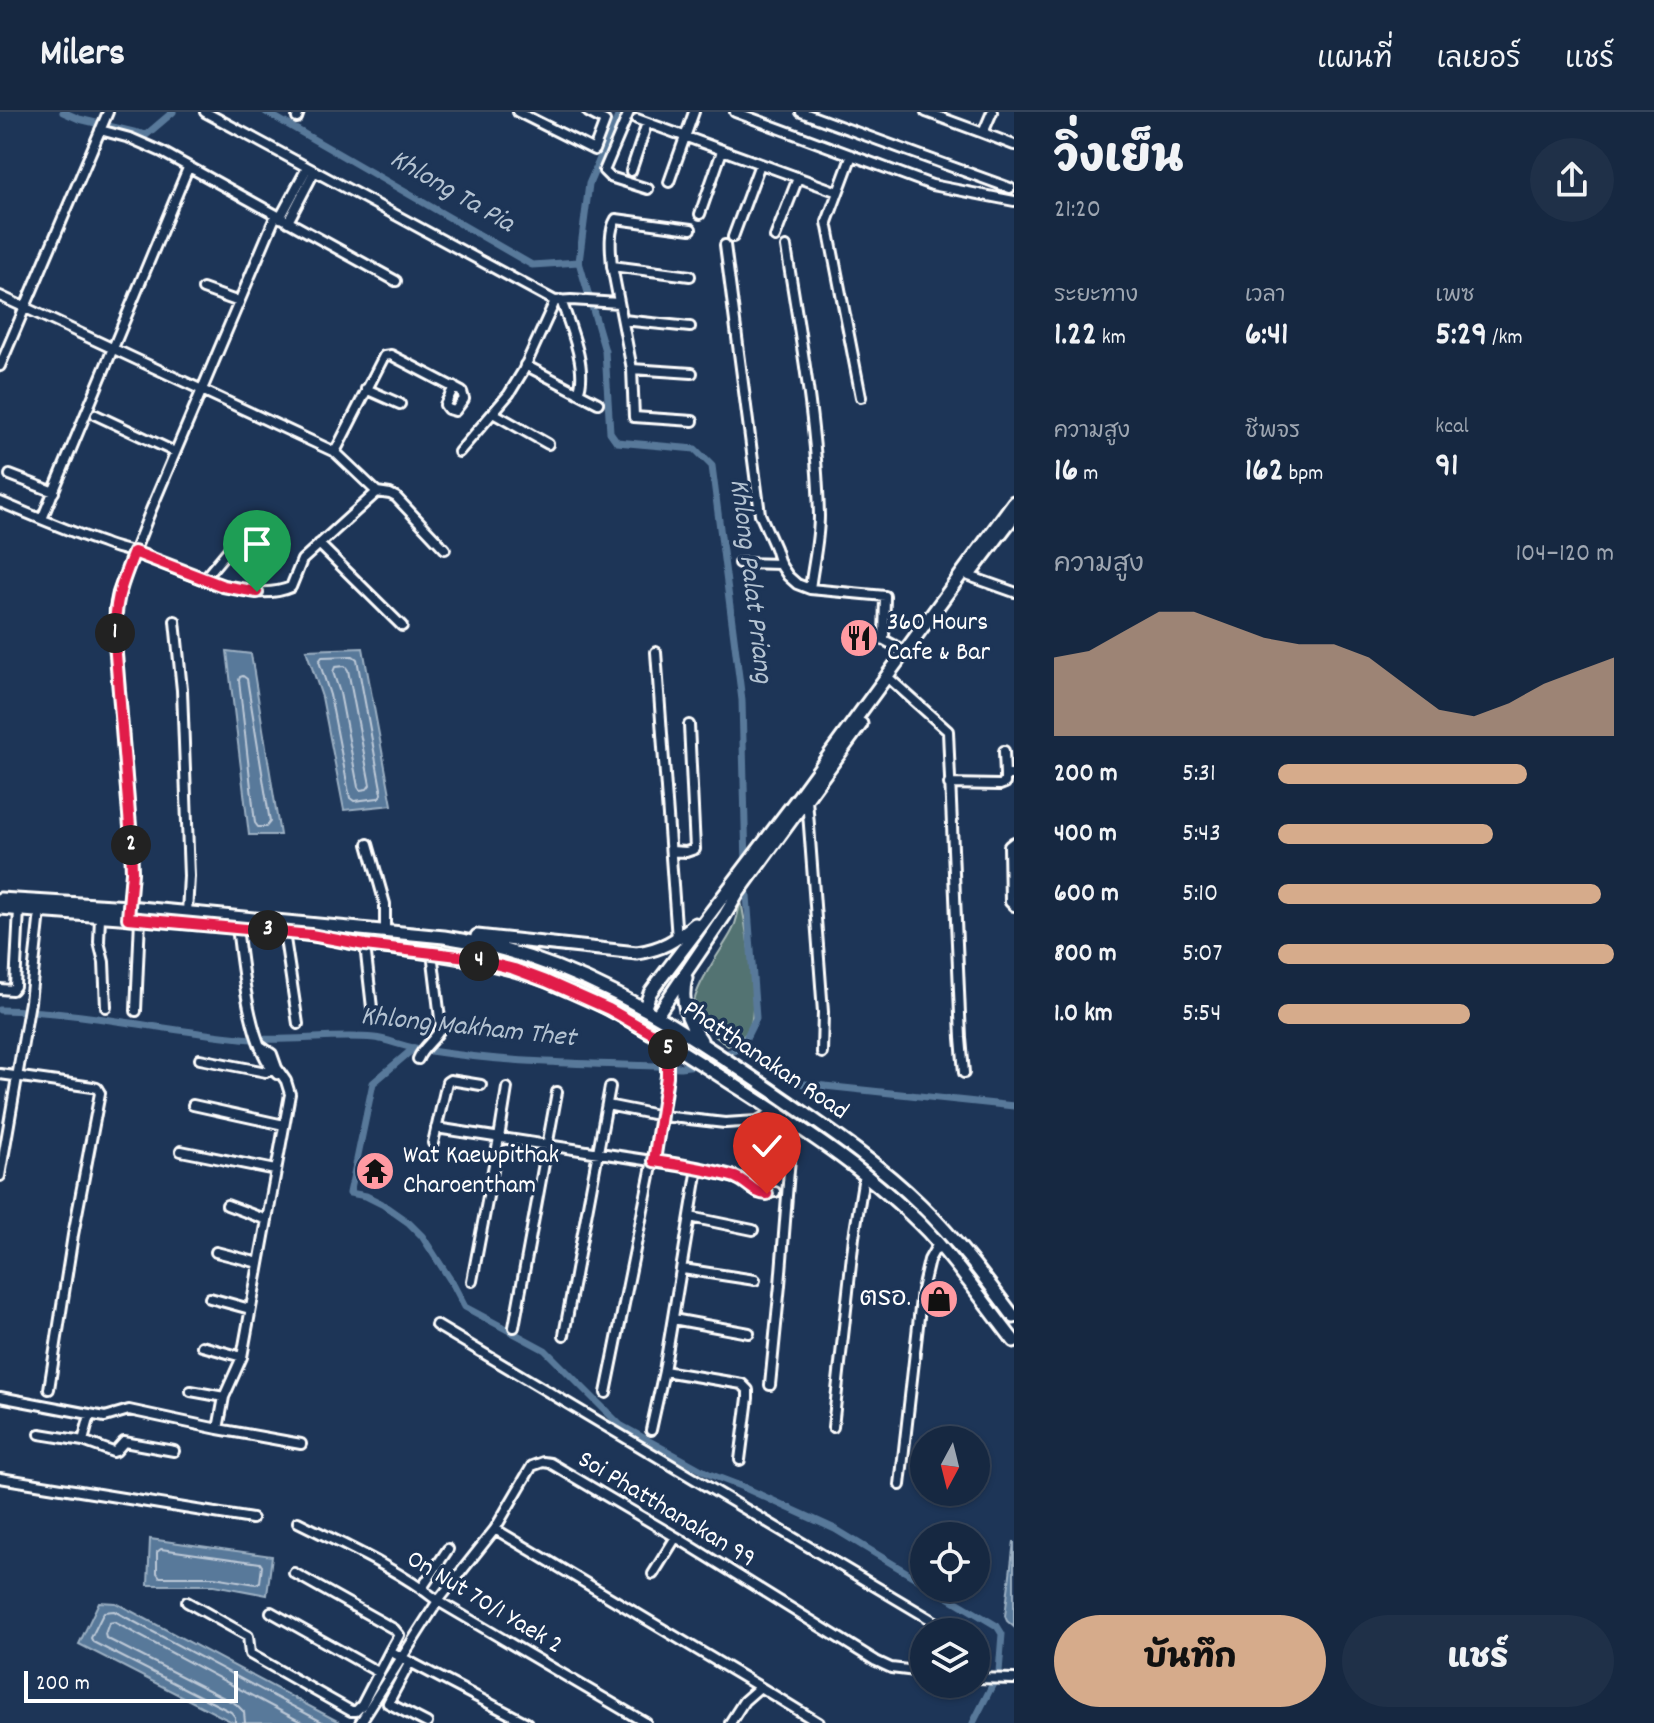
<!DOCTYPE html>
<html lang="th">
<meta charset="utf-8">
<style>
:root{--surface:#162841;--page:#1f3048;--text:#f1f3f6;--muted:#9ea6b1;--line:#35445a;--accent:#d6ab8b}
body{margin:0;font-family:Dekko,"Playpen Sans Thai",sans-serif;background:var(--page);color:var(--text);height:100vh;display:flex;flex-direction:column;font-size:30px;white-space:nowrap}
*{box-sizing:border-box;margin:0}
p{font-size:26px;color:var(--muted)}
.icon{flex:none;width:44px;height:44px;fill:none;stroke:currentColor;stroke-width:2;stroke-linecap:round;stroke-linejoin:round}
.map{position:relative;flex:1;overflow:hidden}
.sheet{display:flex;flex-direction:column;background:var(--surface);width:640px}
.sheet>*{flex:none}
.needle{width:52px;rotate:187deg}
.tools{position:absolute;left:910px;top:1314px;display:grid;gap:16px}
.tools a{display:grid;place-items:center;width:80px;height:80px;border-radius:50%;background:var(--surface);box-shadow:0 2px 6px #0004,0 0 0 2px var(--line);font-size:40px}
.scale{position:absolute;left:24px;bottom:20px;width:214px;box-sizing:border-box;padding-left:8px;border:4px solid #fff;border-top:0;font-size:22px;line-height:28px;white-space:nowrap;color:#fff;-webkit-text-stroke:6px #1d3557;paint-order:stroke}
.pin{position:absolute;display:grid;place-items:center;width:68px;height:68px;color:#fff;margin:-82px -34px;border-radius:50% 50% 50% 0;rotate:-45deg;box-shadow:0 0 8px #0007}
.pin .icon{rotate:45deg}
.km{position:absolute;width:40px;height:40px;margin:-20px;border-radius:50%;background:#222;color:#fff;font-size:22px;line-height:40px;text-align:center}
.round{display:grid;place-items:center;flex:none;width:84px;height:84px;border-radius:42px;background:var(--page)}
.overview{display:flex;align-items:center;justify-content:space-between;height:136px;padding:0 40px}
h1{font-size:44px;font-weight:800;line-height:60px}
.figures{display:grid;grid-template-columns:repeat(3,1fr);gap:12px;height:136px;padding:8px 40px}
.figures div{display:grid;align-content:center}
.figures b{font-size:34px;font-weight:800}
.figures small{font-size:22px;font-weight:400}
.figures p{font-size:22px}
.chart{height:224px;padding:16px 40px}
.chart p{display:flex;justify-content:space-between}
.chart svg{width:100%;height:144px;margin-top:8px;fill:var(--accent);opacity:.7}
.cta{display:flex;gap:16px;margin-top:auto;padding:16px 40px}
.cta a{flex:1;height:92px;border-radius:48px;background:var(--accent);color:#111;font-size:32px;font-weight:800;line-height:92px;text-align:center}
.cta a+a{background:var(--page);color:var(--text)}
ul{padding:0 40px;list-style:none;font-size:26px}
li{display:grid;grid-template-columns:128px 96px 1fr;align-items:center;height:60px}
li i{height:20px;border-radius:10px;background:var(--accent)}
header{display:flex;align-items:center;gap:48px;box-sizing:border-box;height:112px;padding:0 40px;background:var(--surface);border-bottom:2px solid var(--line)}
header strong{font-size:38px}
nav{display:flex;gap:44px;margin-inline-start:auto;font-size:28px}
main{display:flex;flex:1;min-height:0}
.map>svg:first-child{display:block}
</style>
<header>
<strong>Milers</strong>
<nav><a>แผนที่</a><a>เลเยอร์</a><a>แชร์</a></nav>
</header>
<main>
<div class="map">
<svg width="1014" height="1611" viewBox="0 0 1014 1611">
<rect width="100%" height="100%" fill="#1d3557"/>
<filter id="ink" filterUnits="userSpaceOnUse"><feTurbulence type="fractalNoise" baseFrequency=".0125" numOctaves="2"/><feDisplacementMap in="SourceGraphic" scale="16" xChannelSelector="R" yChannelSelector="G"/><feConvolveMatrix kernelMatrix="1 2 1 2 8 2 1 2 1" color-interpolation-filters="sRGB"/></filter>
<g filter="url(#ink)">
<path fill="#537372" stroke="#a9b9b8" stroke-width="2" d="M741,789C746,815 761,898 748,919C743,926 735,930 728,934C717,926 698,912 694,898C690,879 723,837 732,819C737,810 738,799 741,789Z
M358,826C454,828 543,853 628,895L634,901H628L562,870L357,828Z"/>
<path fill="#59799a" stroke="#9bafc2" stroke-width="2" d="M363,536L392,693L344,698L322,585L306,538Z
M227,539L251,542L280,723H249Z
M150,1427L272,1444L267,1483L214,1473H148Z
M1014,1429V1515L1007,1509L1005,1504Z
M99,1490L116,1491L341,1611H234L79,1532Z"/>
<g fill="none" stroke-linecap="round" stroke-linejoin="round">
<path stroke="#bdc9d7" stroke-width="2" d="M353,544L357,547L382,682L378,686L354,689L350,686L330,583L319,549L322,545Z
M345,554L348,558L370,673L367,677L360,678L358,675L340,581L333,560L335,555Z
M243,564L247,567L270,710L266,715H258L255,711L239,568L240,565Z
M161,1437L260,1451L262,1454L260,1470L256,1472L214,1465H160L157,1461V1440Z
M235,1611V1605L231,1600L93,1530L91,1526L104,1500L114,1499L324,1611
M245,1611L244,1600L236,1592L106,1526L105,1522L109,1511L114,1510L303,1611"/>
<path stroke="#59799a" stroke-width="7" d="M63,0L79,7L146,23L173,0
M266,0L532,153L579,150
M620,0L589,72L579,150L605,239L610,320L617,330L695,337L712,354L742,588L746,754
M0,898C81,899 160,918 241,926C285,931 329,922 374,926C387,927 401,934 415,936C432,940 451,942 469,944C539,952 610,952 680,955L697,953L741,936
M414,936L373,971L350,1081L366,1084L382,1092L409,1111L422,1124L453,1172L465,1195L545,1238L620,1313L709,1362L743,1375L835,1417L924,1471
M741,936L756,906L746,770
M741,936L796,971L1014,994
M933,1476L997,1514L1002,1522L999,1560L973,1611"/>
<g stroke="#fff" stroke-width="14">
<path id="minor" d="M205,0L555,189L571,188L619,191
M518,0L594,38L605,9L588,0
M629,0L604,59L610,65L648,77
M735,0L932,73L1014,89
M801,0L1010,76
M926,0L983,21
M992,0L983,21L1014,33
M297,6L299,0
M637,7L838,80
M100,18L130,26L162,40L396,169
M852,43L827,110L861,285
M631,59L647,11
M669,70L694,0
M700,102L722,39
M280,106L307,56
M288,110L314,60
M691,117L616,107C608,120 611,140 612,154L632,257L634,305L693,309
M733,125L760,52
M775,125L798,66
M725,133L760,402L775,436L780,452L788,464L797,472L810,477L885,484L884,528L897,535L903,541
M786,135C800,223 817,313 819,404C819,429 813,452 810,477
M612,154L690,164
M203,177L239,190
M0,184L335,340L377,380L390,382L396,385L445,437
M561,188C569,212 589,257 578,281
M623,208L690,215
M525,253L598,291
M0,254L108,0
M632,257L692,261
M366,277L400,292
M493,301L548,332
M96,303L175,340
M335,340L384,244L391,243L462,280L464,287L455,299L448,297L445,293L454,275
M459,340L509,282L523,259L555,189
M10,363L54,380
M0,390C34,404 68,419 103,431C114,436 127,438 138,442C178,456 249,494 291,475L302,448L377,380
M42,407L188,56
M319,432L402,514
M739,451L780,452
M969,464L1014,480
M204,467L249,413
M175,509L182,578L189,764L187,801
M656,540L677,827
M891,568L948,619L961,926L964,961
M1004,639L1005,663
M949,672L1000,673L1005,671V663H1014
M807,687L823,900L822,941
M1014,730L1009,734L1010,790L1014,794
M368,732L385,792V819
M671,739L686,740L695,737L689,613
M129,795L132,760L131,727L115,530V496L118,481L150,400L276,103
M100,804L99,830L104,850L106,895
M237,815C242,853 249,936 277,962
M284,820L298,912
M365,833L372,896
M0,877L12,878L15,874L19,798
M136,899L140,807
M200,947L266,960L276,956
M418,947C423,934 436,928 441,915L432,840
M0,962L93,975L97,976L100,981L73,1123L49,1277
M193,993L284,1013
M607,993L662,1004L725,1011L757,1009L775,999
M436,1016L698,1056L735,1066L745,1070L758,1081L775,1080
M433,1031L447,970L450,968L481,973
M181,1039L275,1058
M0,1064L30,890L40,800
M227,1093L267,1108
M690,1105L753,1118
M216,1140L259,1151
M683,1157L755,1168
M472,1169L499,1026L507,976
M210,1186L250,1197
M673,1207L749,1221
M436,1213L952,1520
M514,1215L557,980
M564,1223L610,975
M202,1234L242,1245
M664,1259L742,1272L748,1278V1286L740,1348
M770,1273L780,1173L792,1020L796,1013
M191,1279L224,1285
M606,1281L662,1004L667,964V930
M0,1285L105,1305L129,1298L218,1317L301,1332
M833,1315L854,1125L863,1070L867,1064
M218,1317L224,1285L242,1245L290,982L286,969L277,956L272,942L262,935
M651,1318L664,1259L698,1056
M40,1322L83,1329L113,1340L116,1339L124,1330L174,1339
M83,1329L90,1303
M0,1366L252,1407
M900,1373L922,1178L929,1148L938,1132
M298,1410C346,1434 396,1456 438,1489L646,1611
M495,1417L760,1575
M294,1461L394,1517L399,1523L390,1539
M653,1462L676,1425
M422,1476L448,1437
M187,1490L248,1524L250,1542L351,1599H356L362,1593L390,1539L410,1550
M271,1500L378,1560
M976,1534L981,1542L977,1566
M976,1566L1014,1567
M360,1611L438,1489L495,1417L532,1354L543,1350L550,1351L676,1425L876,1549L891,1556L924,1560
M427,1611L388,1591L410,1550L527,1611
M730,1611L744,1589L760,1575L819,1611"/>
</g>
<g stroke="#fff" stroke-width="17">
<path id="secondary" d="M972,459L1014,404
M0,787L129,795L444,825C574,845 665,906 771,978C823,1014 876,1049 921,1093C956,1127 985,1166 1014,1205
M0,796C103,805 206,809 308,822C328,825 347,831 367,833C416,839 463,844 511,857C589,878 658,924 725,967C796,1013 869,1058 928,1120C959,1154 986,1193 1014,1229
M477,824L637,841C663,837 675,829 695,812
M686,866C680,890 687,908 701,928
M645,895L650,881L658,870L800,683L1014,390
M657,903L725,803L738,781L861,612"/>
</g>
<use href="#minor" stroke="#1d3557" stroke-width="8"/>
<use href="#secondary" stroke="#1d3557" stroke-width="11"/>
</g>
</g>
<g fill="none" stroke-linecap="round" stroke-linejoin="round" filter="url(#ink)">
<g stroke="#fff" stroke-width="16">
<path id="route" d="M257,480L223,474L134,440C120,476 114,490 115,530L131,727L132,760L128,806L311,823L365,833L467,845L514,857L546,869L609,897L667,930V964L654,1049C681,1053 708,1057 735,1065C748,1070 753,1081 767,1082"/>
</g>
<use href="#route" stroke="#e11d48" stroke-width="10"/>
</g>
<defs>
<g id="restaurant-disc" transform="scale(2)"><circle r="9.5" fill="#ff9aa2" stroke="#1d3557"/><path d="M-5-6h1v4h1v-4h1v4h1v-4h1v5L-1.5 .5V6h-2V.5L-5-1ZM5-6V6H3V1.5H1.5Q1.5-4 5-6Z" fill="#111"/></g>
<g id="temple-disc" transform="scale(2)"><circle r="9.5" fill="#ff9aa2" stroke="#1d3557"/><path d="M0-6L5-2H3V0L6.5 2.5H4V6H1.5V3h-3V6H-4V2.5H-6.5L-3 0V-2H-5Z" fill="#111"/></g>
<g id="shop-disc" transform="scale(2)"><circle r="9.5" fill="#ff9aa2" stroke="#1d3557"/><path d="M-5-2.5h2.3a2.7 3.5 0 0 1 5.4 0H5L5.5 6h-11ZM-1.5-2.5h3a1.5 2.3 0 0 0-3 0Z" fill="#111"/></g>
</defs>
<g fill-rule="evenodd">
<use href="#restaurant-disc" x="859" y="526"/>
<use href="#temple-disc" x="375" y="1059"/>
<use href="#shop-disc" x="939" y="1187"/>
</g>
<g text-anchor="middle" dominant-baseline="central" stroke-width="7" stroke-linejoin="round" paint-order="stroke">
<g font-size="26" fill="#fff" stroke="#1d3557" text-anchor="start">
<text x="887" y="511">360 Hours<tspan x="887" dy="30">Cafe &amp; Bar</tspan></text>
<text x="403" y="1044">Wat Kaewpithak<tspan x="403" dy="30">Charoentham</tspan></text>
<text x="911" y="1187" text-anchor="end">ตรอ.</text>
</g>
<g font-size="26" fill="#fff" stroke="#1d3557">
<text transform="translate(765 949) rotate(34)">Phatthanakan Road</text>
<text transform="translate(666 1398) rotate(31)">Soi Phatthanakan 99</text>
<text transform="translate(484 1491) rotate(31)">On Nut 70/1 Yaek 2</text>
</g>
<g font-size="28" font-style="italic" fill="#b4c3d2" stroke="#1d3557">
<text transform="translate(451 81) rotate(30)">Khlong Ta Pia</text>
<text transform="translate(749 469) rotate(83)">Khlong Palat Priang</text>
<text transform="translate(468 917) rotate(6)">Khlong Makham Thet</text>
</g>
</g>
</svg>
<div class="tools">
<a><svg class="needle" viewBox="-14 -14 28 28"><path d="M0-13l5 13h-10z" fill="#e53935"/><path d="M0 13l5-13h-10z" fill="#9ea6b1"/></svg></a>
<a><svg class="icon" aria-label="locate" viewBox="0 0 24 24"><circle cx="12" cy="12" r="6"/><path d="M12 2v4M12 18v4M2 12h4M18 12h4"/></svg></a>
<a><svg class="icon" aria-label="layers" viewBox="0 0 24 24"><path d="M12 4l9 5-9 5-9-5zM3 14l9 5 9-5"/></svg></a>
</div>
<div class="scale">200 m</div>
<div class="pin" style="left:257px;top:480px;background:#1e9e55"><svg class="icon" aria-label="arrive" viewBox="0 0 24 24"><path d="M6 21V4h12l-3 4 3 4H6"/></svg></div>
<div class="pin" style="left:767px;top:1082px;background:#d93025"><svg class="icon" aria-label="check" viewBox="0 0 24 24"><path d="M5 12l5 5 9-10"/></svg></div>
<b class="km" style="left:115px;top:521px">1</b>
<b class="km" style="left:131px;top:733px">2</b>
<b class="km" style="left:268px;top:818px">3</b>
<b class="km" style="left:479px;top:849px">4</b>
<b class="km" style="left:668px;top:937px">5</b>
</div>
<section class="sheet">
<div class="overview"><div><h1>วิ่งเย็น</h1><p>21:20</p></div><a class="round"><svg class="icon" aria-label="share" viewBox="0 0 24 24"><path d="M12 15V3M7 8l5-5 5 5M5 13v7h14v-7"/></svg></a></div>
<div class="figures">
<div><p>ระยะทาง</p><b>1.22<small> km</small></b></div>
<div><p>เวลา</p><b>6:41</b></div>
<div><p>เพซ</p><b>5:29<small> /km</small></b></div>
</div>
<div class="figures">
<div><p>ความสูง</p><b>16<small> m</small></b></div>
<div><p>ชีพจร</p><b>162<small> bpm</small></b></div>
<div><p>kcal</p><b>91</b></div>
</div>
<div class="chart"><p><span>ความสูง</span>104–120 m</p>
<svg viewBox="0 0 160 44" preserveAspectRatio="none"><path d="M0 44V20L10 18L20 12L30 6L40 6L50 10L60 14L70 16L80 16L90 20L100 28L110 36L120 38L130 34L140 28L150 24L160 20V44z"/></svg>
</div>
<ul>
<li><b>200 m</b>5:31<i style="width:74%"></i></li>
<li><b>400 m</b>5:43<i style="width:64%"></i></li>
<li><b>600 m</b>5:10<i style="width:96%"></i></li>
<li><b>800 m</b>5:07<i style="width:100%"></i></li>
<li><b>1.0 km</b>5:54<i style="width:57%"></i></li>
</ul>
<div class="cta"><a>บันทึก</a><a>แชร์</a></div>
</section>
</main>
